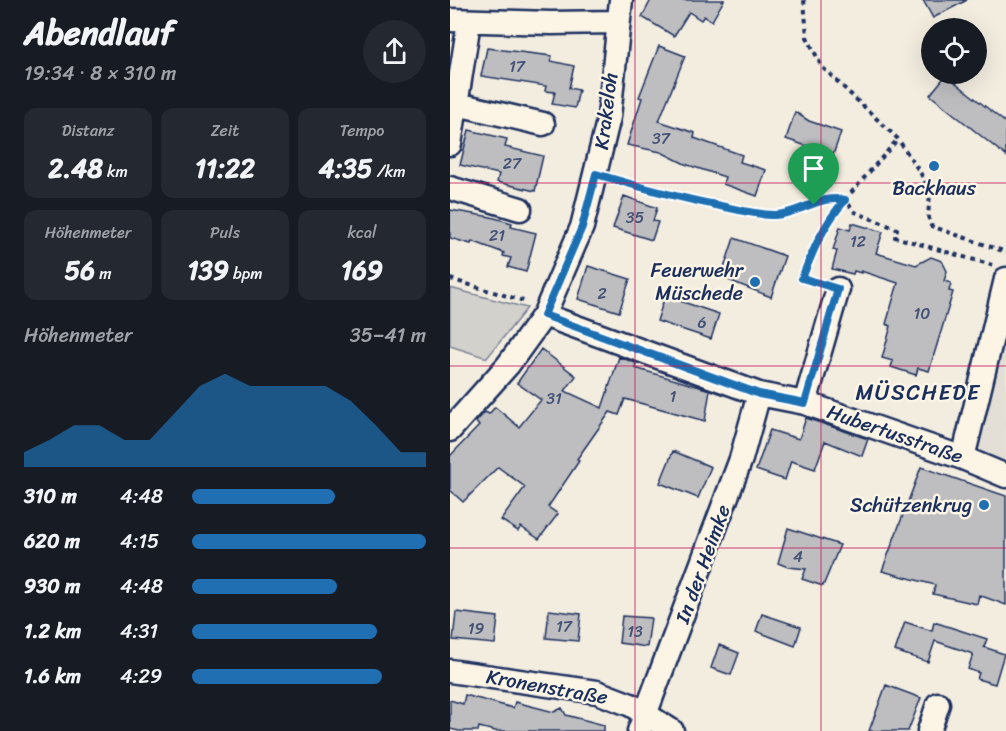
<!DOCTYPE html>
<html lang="de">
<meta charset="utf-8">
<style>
:root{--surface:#171b24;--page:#242831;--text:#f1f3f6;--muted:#9ea1a6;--accent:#1f6fb2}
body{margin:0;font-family:Sriracha,sans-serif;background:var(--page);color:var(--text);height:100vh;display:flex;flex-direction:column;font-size:22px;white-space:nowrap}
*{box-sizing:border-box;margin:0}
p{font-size:20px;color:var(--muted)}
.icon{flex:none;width:33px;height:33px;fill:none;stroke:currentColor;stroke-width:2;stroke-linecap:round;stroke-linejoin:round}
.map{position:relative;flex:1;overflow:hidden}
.sheet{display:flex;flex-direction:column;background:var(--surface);width:450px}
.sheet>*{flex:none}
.tools{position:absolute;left:471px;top:18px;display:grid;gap:12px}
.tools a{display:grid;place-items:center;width:66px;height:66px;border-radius:50%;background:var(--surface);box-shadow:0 6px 24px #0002;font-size:30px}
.pin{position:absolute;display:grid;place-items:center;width:51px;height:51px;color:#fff;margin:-62px -26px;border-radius:50% 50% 50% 0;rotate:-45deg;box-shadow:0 0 6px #0007}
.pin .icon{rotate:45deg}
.round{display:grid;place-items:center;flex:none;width:63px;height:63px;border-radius:32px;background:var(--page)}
.headline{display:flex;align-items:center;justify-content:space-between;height:102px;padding:0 24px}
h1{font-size:33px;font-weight:700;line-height:45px}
.figures{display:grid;grid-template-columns:repeat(3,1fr);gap:9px;height:102px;padding:6px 24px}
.figures div{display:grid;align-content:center;border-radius:12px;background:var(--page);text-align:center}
.figures b{font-size:26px;font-weight:700}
.figures small{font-size:16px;font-weight:400}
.figures p{font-size:16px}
.chart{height:168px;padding:12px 24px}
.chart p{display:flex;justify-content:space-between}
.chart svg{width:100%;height:108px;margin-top:6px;fill:var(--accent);opacity:.7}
ul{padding:0 24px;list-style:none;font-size:20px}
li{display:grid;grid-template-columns:96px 72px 1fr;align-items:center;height:45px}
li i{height:15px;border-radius:8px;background:var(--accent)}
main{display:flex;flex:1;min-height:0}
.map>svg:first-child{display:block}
</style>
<main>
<section class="sheet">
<div class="headline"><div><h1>Abendlauf</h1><p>19:34 · 8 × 310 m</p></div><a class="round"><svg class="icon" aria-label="share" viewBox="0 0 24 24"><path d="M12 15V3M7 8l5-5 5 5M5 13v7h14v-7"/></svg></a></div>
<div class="figures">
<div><p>Distanz</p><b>2.48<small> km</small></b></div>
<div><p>Zeit</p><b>11:22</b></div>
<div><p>Tempo</p><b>4:35<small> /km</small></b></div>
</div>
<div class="figures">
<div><p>Höhenmeter</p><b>56<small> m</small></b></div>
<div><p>Puls</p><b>139<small> bpm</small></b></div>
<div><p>kcal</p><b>169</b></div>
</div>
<div class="chart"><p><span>Höhenmeter</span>35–41 m</p>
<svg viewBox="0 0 160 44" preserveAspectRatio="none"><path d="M0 44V38L10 33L20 27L30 27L40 33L50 33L60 22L70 11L80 6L90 11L100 11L110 11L120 11L130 17L140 27L150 38L160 38V44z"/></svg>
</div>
<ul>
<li><b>310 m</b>4:48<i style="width:61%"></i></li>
<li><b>620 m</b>4:15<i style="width:100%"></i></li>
<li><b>930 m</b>4:48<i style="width:62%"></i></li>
<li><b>1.2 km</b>4:31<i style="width:79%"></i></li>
<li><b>1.6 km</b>4:29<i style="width:81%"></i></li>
</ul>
</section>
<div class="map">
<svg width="556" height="731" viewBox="0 0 556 731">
<rect width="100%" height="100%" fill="#f3ede0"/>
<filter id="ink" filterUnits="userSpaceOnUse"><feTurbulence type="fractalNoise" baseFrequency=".0167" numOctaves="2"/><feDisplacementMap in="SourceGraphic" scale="12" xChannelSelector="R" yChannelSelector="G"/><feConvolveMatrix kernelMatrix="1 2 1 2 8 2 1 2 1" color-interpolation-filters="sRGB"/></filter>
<g filter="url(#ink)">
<path fill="#e3dfd6" d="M556,304V463L514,446Z"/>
<path fill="#d3d1cc" stroke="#778095" stroke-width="1.5" d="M0,288L77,308L37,358L0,346Z"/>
<path fill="#bebec0" stroke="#1b2f5e" stroke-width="1.5" d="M201,0H274L262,21L254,16L251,20L239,12L224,36L192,17Z
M473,0H517L483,18Z
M209,46L235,56L209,121L245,133L244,138L292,155L290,162L316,170L307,196L273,184L275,177L235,164L211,152L177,145L192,98L189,97Z
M37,48L102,56L101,61L124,66L119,88L129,90L125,108L102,104L105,92L95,91L96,86L31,76Z
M496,75L556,123V156L480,95Z
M345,112L359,121L391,132L383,155L336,139Z
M19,130L57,139L55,147L93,156L85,191L47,182L49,174L10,165Z
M174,196L207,208L203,221L208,222L202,240L163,228Z
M0,210L41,217L62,223L61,227L86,233L76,272L58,267L61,258L53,256L54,253L22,241L21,244L0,238Z
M402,223L433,232L426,253L466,265L481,257L492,261L497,271L494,281L501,283L499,291L503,292L479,371L468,368L466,375L441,367L443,361L432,358L441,326L436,324L448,283L411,271V273L404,271L403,274L382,269L387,251L383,250L390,227L400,230Z
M284,238L335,256L321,297L271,277Z
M138,266L180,279L169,312L128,299Z
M215,296L269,314L261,339L207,321Z
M91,349L126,376L115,391L152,408L169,357L186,363L185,368L260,390L255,421L175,399L169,415L160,412L127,459L129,461L98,507L108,514L89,539L71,527L68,531L51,520L75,487L48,467L13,502L0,490V456L29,426L26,422L35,412L39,414L45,407L69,427L91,400L67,383Z
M356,418L418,439L412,456L375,441L365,469L341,461L335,480L306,470L320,430L349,439Z
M223,451L261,467L248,498L210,483Z
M471,467L556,496V605L529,595L527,604L483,594L485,585L432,571Z
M338,528L390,545L373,586L352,579L356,569L338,567L328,563Z
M99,610L131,614L128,641L96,638Z
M6,612L48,617L45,644L3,640Z
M312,614L351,627L345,646L306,631Z
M172,616L201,618L197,647L169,643Z
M455,622L482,631L484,622L537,639L534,647L554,654L545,684L527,679L529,673L518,669L523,654L485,641L478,662L445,651Z
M269,645L289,653L281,675L261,668Z
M436,685L471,698L458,731H419Z
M15,695L63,708L65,702L104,712L112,708L116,715L154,725V731H45L29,727L28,731H9L0,729V700L13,704Z"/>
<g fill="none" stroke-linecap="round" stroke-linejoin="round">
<g stroke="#1b2f5e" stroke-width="27">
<path id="minor" d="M0,20L101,23L167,22
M7,104L93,124
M0,144L19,22
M0,188L70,209
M94,315L309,394L355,403L513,458L556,476
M355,403L388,289
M0,430L58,365L94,315L132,227L159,117L171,0
M513,458L556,279
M0,671L147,692L181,705L222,731
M189,731L291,459L309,394
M479,731L488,704"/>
</g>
<path stroke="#1b2f5e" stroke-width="4" stroke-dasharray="4.5 4.5" stroke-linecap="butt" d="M354,0L357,37L372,67L448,139L471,174L480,194L478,216L481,226L556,252
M164,179L217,195L304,213L326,215L364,205L376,199L388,198L395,200L405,212L447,229L445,237L542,265
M0,279L77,302
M369,283L352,278L368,237L380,217L448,139"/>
<use href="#minor" stroke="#fcf5e5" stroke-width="22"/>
</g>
</g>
<g fill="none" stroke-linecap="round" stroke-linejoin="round" filter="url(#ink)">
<g stroke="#fff" stroke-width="12">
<path id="route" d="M146,174C186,186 225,197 266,205C285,209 305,215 325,215C349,214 371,194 395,200C374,224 364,248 352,278L388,289L355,403L309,394L94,315L132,227Z"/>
</g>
<use href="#route" stroke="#1f6fb2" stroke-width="8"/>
</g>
<path fill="none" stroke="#c2185b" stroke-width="1.5" stroke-opacity="0.55" d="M185,0V731M371,0V731M0,183H556M0,366H556M0,548H556"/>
<g fill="#1f6fb2" stroke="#fcf5e5" stroke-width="2">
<circle cx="484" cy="166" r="6"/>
<circle cx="305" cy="282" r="6"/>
<circle cx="534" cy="505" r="6"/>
</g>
<g text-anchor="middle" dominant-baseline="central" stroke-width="5" stroke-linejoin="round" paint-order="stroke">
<g font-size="16" fill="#445376">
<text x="67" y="66">17</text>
<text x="211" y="138">37</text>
<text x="62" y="163">27</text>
<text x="185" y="217">35</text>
<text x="47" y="235">21</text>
<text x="408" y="241">12</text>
<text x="152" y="293">2</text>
<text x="472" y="313">10</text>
<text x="252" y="322">6</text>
<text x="223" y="396">1</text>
<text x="104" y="398">31</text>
<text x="348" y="556">4</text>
<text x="114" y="626">17</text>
<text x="26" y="628">19</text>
<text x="185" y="631">13</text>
</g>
<g font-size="20" fill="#1b2f5e" stroke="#fcf5e5">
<text transform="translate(156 111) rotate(-83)">Krakeloh</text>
<text transform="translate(445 434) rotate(19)">Hubertusstraße</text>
<text transform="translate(253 564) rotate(-70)">In der Heimke</text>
<text transform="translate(97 687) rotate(10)">Kronenstraße</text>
</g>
<g font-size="20" fill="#1b2f5e" stroke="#fcf5e5" text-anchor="end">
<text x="484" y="188" text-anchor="middle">Backhaus</text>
<text x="293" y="270">Feuerwehr<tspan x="293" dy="23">Müschede</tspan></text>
<text x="522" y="505">Schützenkrug</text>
</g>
<g font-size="22" letter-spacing="1.5" fill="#1b2f5e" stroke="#fcf5e5">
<text x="468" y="392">MÜSCHEDE</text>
</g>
</g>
</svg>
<div class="tools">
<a><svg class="icon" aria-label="locate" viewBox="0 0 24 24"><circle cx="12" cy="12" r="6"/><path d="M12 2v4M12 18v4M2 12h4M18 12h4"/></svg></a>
</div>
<div class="pin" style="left:364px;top:205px;background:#1e9e55"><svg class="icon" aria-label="arrive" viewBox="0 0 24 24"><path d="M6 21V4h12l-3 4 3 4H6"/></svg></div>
</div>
</main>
